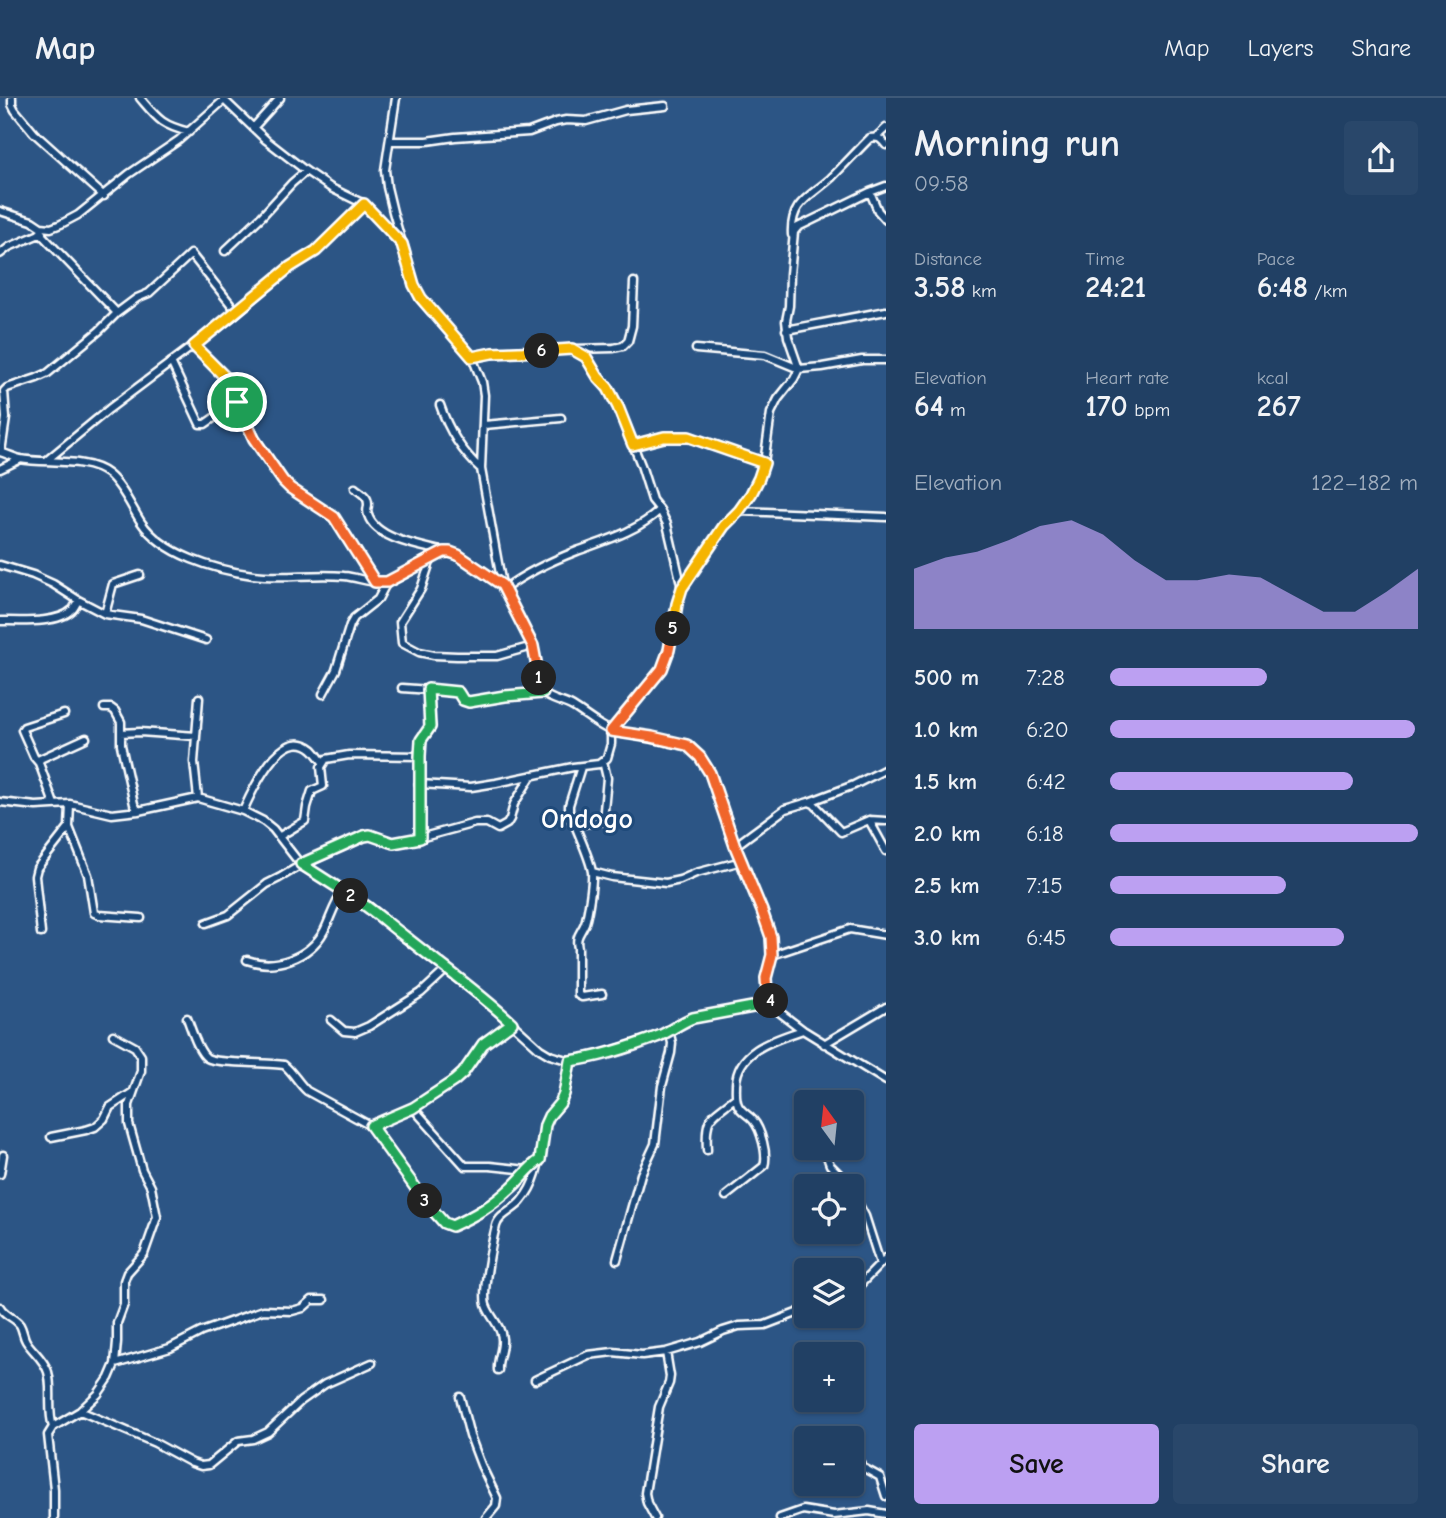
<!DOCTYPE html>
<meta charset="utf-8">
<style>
:root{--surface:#214064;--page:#29476a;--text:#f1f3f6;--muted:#a2afbf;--line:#3e5978;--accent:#bca0f2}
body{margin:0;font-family:"Comic Neue",sans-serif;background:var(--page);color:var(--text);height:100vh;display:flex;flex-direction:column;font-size:26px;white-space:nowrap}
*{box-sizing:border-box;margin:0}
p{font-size:23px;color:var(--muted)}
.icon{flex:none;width:38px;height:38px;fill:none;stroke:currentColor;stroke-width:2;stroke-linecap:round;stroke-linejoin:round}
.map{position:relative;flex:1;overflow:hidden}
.sheet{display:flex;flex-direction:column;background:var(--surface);width:560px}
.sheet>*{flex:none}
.needle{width:46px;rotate:345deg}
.fabs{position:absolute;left:794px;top:992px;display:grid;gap:14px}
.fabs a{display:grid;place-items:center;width:70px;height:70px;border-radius:7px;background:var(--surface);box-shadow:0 2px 5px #0004,0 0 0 2px var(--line);font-size:35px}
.pin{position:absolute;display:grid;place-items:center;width:60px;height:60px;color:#fff;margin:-30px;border:4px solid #fff;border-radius:50%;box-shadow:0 2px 7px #0007}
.km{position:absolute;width:35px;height:35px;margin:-18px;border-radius:50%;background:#222;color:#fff;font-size:19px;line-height:35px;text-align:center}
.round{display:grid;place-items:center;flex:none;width:74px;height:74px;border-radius:7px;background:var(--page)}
.summary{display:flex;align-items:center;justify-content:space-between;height:119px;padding:0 28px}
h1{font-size:38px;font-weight:700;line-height:52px}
.metrics{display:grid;grid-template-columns:repeat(3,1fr);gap:10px;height:119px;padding:7px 28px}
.metrics div{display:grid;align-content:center}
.metrics b{font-size:30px;font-weight:700}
.metrics small{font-size:19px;font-weight:400}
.metrics p{font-size:19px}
.chart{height:196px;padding:14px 28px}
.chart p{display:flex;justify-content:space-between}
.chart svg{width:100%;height:126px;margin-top:7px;fill:var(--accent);opacity:.7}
.button{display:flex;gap:14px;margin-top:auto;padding:14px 28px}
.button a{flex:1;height:80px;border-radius:7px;background:var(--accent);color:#111;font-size:28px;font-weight:700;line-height:80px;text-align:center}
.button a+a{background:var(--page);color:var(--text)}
ul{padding:0 28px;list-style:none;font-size:23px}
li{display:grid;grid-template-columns:112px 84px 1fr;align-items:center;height:52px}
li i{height:18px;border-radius:9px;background:var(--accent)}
header{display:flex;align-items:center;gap:42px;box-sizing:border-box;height:98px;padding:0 35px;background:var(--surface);border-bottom:2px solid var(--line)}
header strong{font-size:33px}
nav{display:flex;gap:38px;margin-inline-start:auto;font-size:24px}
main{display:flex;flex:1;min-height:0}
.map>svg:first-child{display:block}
</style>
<header>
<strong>Map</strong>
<nav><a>Map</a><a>Layers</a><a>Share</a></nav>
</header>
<main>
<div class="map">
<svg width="886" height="1420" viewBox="0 0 886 1420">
<rect width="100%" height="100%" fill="#2c5585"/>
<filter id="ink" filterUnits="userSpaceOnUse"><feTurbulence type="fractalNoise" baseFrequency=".0143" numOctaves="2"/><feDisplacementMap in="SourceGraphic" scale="14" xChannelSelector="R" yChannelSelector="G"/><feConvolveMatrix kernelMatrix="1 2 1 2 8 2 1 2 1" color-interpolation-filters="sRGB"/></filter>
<g filter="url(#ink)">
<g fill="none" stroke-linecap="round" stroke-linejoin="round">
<g stroke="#fff" stroke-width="11">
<path id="minor" d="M12,0V6L15,12L34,35L104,98
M140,0C158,21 161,27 189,34
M396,0L385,72L387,89L393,114L414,187L420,200L472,259L482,284L484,297L481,371L502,487L533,548L543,595C552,603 563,603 573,609C586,617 597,627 611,633L687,647L700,659L710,675L735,748L762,813L771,839L772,857L766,880L767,894L774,910L803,932L886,983
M223,1L266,42L306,73L331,90L364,106L401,145
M253,30L280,0
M876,39L886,30
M390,43H427L455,39L529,34L556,24L566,22L586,23L626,12L665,8
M870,94L878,113L886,122
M0,113L32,123L41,129L51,130L61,126L78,117L129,76L179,42L224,2
M40,135L117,215
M792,137C790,104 810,99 831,80C844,67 857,53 870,40C879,38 881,41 886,47
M225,153L262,118L292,85L306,73
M0,156L9,149L42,135
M786,232L886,213
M194,248L224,278L255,341L283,383L290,390L334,419L375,484
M574,251L614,250L623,248L628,243L632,228L634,184
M696,251L765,257L799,271L822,269L862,262H886
M472,259L492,255L572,251L586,259L598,279L608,290L618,309L641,367L652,402L660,412L667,426L682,490
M171,264L200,326H205L237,304
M440,307C448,331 462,354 481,371
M484,327L561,320
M633,347L664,339H689L764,365
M0,354C7,356 13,359 20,361C47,366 86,359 108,376C121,386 132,410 141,424C163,457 216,472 253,477C283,481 314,475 344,478C357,479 372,486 386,484C410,479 432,448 458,457L502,487
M1,354L6,320L4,293L7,290L37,280L48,275L99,233L117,215L137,200L149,195L191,156L237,214
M46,363L109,311L234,217L290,169L316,153L364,106
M0,371L21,361
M355,390C361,395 368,398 368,406C368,411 366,412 368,417C376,442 422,448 445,454
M739,413L886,419
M431,461L421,491L400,524L402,545L419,554L434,557L457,558H497L533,548
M0,467L33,477L53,486L78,502L105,516L141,521L206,542
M504,491C527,474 551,463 577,453C607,442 636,434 660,412
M105,516L113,486L140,477
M0,523C19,523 58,526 72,512C73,512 78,503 78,502
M402,590L458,594L463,602L469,604L505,598L543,595
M323,596L336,572L350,527L354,520L378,501L387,484
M104,610H111L115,613L121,624V647L134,706L138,713
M121,635L140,634L196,638
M39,665L34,659L22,632L24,629L64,616
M581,669L569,707V720L575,727C580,740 590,761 592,774C593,784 588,816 585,825C581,835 575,838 578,850V897L582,899L602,896
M419,686L471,689L496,685L573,669L599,666L607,660L611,646V633L662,571L669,552L677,506L682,490L724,428L739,413L751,396L759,380L764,365L771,315L778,301L794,281L799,271L788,239L786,223L789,208L790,176L794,134L798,129L870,94L886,88
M198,700L194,664L199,600
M0,704L36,708L70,706L112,716L138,713L198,700L243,713L263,723L273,731L301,767L368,808L396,832L496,911L540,951L550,957L570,963L592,959L663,937L683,924L693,920L758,908L774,910
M809,704L854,687L886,671
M54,706L39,665L40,661L86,640
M70,706L69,729L88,777L94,815L99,817L141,820
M243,713C252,693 282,626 312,651C316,654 319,660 323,664
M869,722L886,753
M575,727L603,723L607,680L603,663
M280,738L305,723L307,709L312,693L323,688L321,669L326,661L349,657L420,658
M420,740V658L421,642L431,629L428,591
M735,748L785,711L809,704L814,706L841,734L869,722L886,723
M592,774L612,779L666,785L680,782L696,775L742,763
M206,825L228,817L267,786L279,780L301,767L364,738L370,737L393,745L412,742L475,725H487L498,731L507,726L510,721L514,706L532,677
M41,835L35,778L37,770L69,729
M772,857L850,831L886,837
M247,862C275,872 309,860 324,833C331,819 334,805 344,793
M187,920C191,930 198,954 207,960C217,966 268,964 284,967C293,974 298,985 307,993L371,1028L413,1010L454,983L463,975L483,946L512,925
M331,922L344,933L355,934L369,928L421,895L447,871
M824,946L886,909
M413,1010L465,1068H490L527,1072
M371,1028L432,1113L444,1125L451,1128C475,1117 493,1107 512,1089C522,1080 529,1069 540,1062
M51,1039L86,1032L95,1029L104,1021L110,1009L133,994
M824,1050L830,1067L847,1084L849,1088
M707,1052C705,1017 710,1020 736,999
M0,1076L3,1057
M852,1094L865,1118L880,1165
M726,1098L764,1068C768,1057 761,1031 753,1022C748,1016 741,1014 738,1007C735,1000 736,993 736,986C737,951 777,941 803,932
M617,1162L641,1076L655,1046L662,988L671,955L672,945L669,932
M852,1195L886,1160
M0,1209C5,1218 14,1219 20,1227C23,1232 23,1238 26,1243C32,1253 44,1261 48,1274C53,1292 47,1311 53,1329
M115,1266L170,1250L201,1234L263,1212L292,1213L303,1210L312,1202H324
M498,1272C497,1261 503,1252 502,1241C502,1229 490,1219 486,1207C482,1193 492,1144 496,1128C499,1116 515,1112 522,1102C535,1087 539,1066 542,1047C543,1041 543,1033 545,1026C548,1017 556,1012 561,1004C567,993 568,976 570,963
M535,1282L588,1257L613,1254L642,1257L666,1254L700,1244L723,1233L739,1228L765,1227L807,1211
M460,1299L470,1338L481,1367L497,1400L496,1408L486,1420
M80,1313L155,1345L192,1365L201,1368L209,1367L238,1343L253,1341L268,1334L301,1303L325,1286L372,1265
M847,1339L848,1340
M852,1350L862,1369L880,1379L886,1398
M54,1420V1391L48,1337L53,1329L80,1313L98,1296L109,1280L115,1266L117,1244V1225L124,1206V1183L127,1175L144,1156L157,1119L151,1089L142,1072L129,1026V1007L141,973V958L135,949L113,937
M655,1420L647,1405L645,1395L659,1309L669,1285L670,1278L666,1254
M780,1420L803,1412L834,1417L869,1413L886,1416"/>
</g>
<use href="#minor" stroke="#1f4a7a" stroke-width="6"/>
</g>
</g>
<g fill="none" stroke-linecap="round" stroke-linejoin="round" filter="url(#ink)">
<g stroke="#fff" stroke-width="14">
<path id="split-1" d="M237,304L254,341L283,383L290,390L334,419L375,484H387L444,454H450L458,457L502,487L533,548L539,580"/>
</g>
<g stroke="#fff" stroke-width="14">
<path id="split-2" d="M351,798L301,766L364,738L370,737L393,745L420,740V658L421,642L430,629L428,591L458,594L463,602L469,604L505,598L543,595L539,580"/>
</g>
<g stroke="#fff" stroke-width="14">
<path id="split-3" d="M351,798C371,810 388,826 407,840C442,868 479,894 512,925L483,946L463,975L454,983L413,1010L371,1028L425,1103"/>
</g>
<g stroke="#fff" stroke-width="14">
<path id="split-4" d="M425,1103L444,1125L452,1128C476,1117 492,1108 512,1089C522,1080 529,1069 540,1062L545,1027L549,1018L560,1005L564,996L570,963C600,959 631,949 659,938C671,933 681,924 693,920L758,908L774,910L771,903"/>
</g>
<g stroke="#fff" stroke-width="14">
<path id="split-5" d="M673,531L669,552L662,571L611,633L652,639L687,647L700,659L710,675L735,748L762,813L771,839L772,857L766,880L767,894L771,903"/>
</g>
<g stroke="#fff" stroke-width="14">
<path id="split-6" d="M542,253L572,251L586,259L598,279L608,290L618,309L633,347L664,339H689L764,365L759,380L751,396L739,413L724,428L682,490L677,506L673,531"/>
</g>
<g stroke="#fff" stroke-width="14">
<path id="split-7" d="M237,304L224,278L194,248L290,169L316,153L364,106L402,146L414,187L421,200L472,259L492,255L542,253"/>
</g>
<use href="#split-1" stroke="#f0652b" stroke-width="9"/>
<use href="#split-2" stroke="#22a559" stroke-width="9"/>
<use href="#split-3" stroke="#22a559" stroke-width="9"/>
<use href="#split-4" stroke="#22a559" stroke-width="9"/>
<use href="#split-5" stroke="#f0652b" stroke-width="9"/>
<use href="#split-6" stroke="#f5b400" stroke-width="9"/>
<use href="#split-7" stroke="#f5b400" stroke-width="9"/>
</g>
<g text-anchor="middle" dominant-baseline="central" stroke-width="6" stroke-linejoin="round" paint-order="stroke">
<g font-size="28" font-weight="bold" fill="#fff" stroke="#1f4a7a">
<text x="587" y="721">Ondogo</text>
</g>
</g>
</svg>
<div class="fabs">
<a><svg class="needle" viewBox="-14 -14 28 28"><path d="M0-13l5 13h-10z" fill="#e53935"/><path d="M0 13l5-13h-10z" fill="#a2afbf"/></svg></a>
<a><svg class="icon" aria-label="locate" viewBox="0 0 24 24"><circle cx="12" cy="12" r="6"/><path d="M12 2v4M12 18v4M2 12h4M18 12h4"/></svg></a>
<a><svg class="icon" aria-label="layers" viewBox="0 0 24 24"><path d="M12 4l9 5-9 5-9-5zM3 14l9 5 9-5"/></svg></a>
<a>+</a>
<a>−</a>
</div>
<div class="pin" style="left:237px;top:304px;background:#1e9e55"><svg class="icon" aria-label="arrive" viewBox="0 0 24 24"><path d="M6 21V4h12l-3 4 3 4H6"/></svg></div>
<b class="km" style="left:539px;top:580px">1</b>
<b class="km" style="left:351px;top:798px">2</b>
<b class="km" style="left:425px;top:1103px">3</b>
<b class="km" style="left:771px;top:903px">4</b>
<b class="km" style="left:673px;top:531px">5</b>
<b class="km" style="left:542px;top:253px">6</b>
</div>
<section class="sheet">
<div class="summary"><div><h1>Morning run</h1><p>09:58</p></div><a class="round"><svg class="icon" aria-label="share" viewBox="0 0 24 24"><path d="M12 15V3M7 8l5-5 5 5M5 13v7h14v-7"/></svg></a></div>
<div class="metrics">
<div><p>Distance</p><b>3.58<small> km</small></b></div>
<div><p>Time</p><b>24:21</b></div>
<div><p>Pace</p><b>6:48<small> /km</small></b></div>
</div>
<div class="metrics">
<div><p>Elevation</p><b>64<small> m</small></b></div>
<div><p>Heart rate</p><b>170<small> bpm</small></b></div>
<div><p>kcal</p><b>267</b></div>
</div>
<div class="chart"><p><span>Elevation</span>122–182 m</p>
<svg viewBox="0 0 160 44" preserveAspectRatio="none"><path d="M0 44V23L10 19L20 17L30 13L40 8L50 6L60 11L70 20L80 27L90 27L100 25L110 26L120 32L130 38L140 38L150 31L160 23V44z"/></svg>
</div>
<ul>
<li><b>500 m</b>7:28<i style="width:51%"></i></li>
<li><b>1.0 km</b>6:20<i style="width:99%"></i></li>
<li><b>1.5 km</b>6:42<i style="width:79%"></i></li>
<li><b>2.0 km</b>6:18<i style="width:100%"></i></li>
<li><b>2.5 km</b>7:15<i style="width:57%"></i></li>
<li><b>3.0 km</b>6:45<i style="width:76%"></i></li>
</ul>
<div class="button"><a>Save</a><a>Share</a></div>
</section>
</main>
